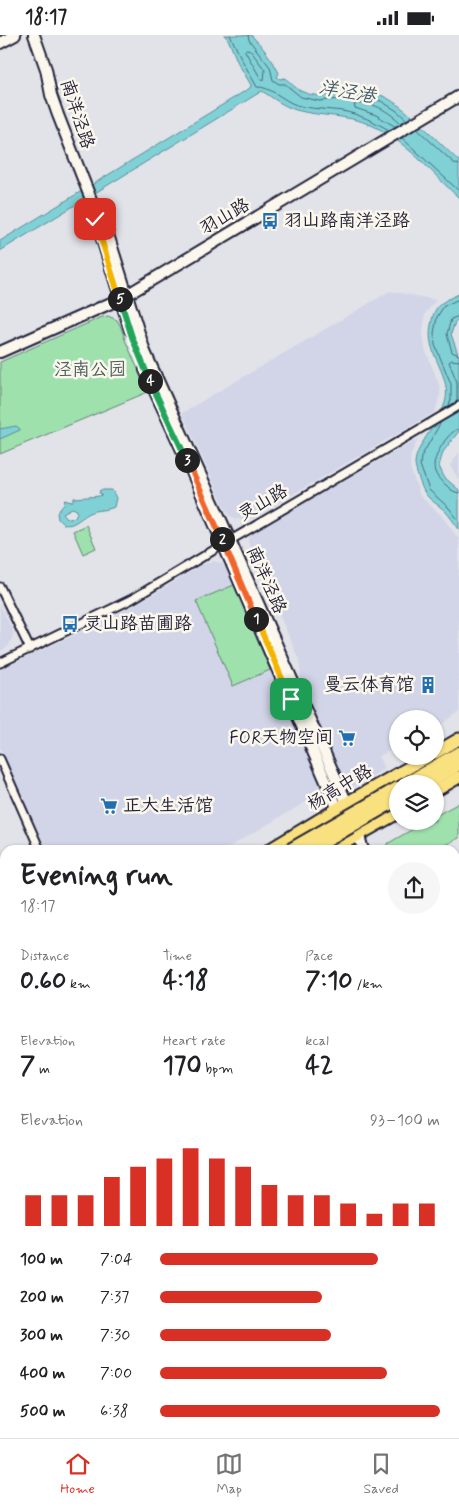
<!DOCTYPE html>
<meta charset="utf-8">
<style>
:root{--surface:#fff;--page:#f6f6f6;--text:#202124;--muted:#757577;--line:#e0e0e0;--accent:#d93025}
body{margin:0;font-family:Mynerve,"LXGW WenKai TC",sans-serif;background:var(--page);color:var(--text);height:100vh;display:flex;flex-direction:column;font-size:19px;white-space:nowrap}
*{box-sizing:border-box;margin:0}
p{font-size:16px;color:var(--muted)}
.icon{flex:none;width:28px;height:28px;fill:none;stroke:currentColor;stroke-width:2;stroke-linecap:round;stroke-linejoin:round}
.map{position:relative;flex:1;overflow:hidden}
.drawer{position:absolute;left:0px;top:810px;width:460px;height:594px;display:flex;flex-direction:column;background:var(--surface);border-radius:15px 15px 0 0;box-shadow:0 1px 4px #0004}
.drawer>*{flex:none}
.tools{position:absolute;left:389px;top:675px;display:grid;gap:10px}
.tools a{display:grid;place-items:center;width:55px;height:55px;border-radius:50%;background:var(--surface);box-shadow:0 1px 4px #0004;font-size:25px}
.pin{position:absolute;display:grid;place-items:center;width:42px;height:42px;color:#fff;margin:-21px;border-radius:10px;box-shadow:0 2px 8px #0006}
.km{position:absolute;width:25px;height:25px;margin:-12px;border-radius:50%;background:#222;color:#fff;font-size:14px;line-height:25px;text-align:center}
.round{display:grid;place-items:center;flex:none;width:52px;height:52px;border-radius:26px;background:var(--page)}
.headline{display:flex;align-items:center;justify-content:space-between;height:85px;padding:0 20px}
h1{font-size:28px;font-weight:800;line-height:38px}
.figures{display:grid;grid-template-columns:repeat(3,1fr);gap:8px;height:85px;padding:5px 20px}
.figures div{display:grid;align-content:center}
.figures b{font-size:25px;font-weight:800}
.figures small{font-size:14px;font-weight:400}
.figures p{font-size:14px}
.chart{height:140px;padding:10px 20px}
.chart p{display:flex;justify-content:space-between}
.chart svg{width:100%;height:90px;margin-top:5px;stroke:var(--accent);stroke-width:6}
ul{padding:0 20px;list-style:none;font-size:16px}
li{display:grid;grid-template-columns:80px 60px 1fr;align-items:center;height:38px}
li i{height:12px;border-radius:6px;background:var(--accent)}
.status{display:flex;justify-content:space-between;align-items:center;height:35px;padding:0 25px;background:var(--surface);direction:ltr}
.status svg{height:14px;fill:currentColor}
.tab-bar{display:flex;justify-content:space-around;align-items:center;height:70px;border-top:1px solid var(--line);background:var(--surface);font-size:14px;color:var(--muted)}
.tab-bar a{display:grid;justify-items:center;gap:2px}
.tab-bar .on{color:var(--accent)}
.map>svg:first-child{display:block}
</style>
<div class="status"><b>18:17</b><svg viewBox="0 0 49 12"><path d="M0 12V9h3v3zM5 12V6h3v6zM10 12V3h3v9zM15 12V0h3v12zM26 1h20v11H26zM47 4h2v5h-2z"/></svg></div>
<div class="map">
<svg width="459" height="1403" viewBox="0 0 459 1403">
<rect width="100%" height="100%" fill="#e2e3e9"/>
<filter id="ink" filterUnits="userSpaceOnUse"><feTurbulence type="fractalNoise" baseFrequency=".02" numOctaves="2"/><feDisplacementMap in="SourceGraphic" scale="10" xChannelSelector="R" yChannelSelector="G"/><feConvolveMatrix kernelMatrix="1 2 1 2 8 2 1 2 1" color-interpolation-filters="sRGB"/></filter>
<g filter="url(#ink)">
<path fill="#d1d5e7" d="M390,256L436,265L425,279L423,296L425,314L440,352V360L435,377L252,483L244,485L236,484L230,481L226,475L182,378Z
M418,404L411,419L410,432L420,461L441,480L459,504V677L435,694V684H398L397,712L379,721L384,734L349,754L344,751L302,651L299,625L248,507L249,502L255,495Z
M459,410V445L450,431L459,417Z
M214,526L221,528L227,534L277,650L288,668L320,743L321,749L318,760L224,815H45L0,713V635L112,582L163,554L201,530Z
M0,570L13,596V601L8,612L0,616Z
M459,1090V1177L455,1161V1092Z
M0,1198H5V1236L0,1238Z
M242,1399H339L327,1403H243Z"/>
<path fill="#9ee1ac" stroke="#608274" d="M108,281L117,285L120,290L126,307L148,357L0,419V327L102,282Z
M86,490L96,513L83,519L73,496Z
M234,550L270,635L233,651L196,566Z
M459,768V803L435,815H382L387,809L427,786H435V781Z
M5,910V955L0,958V913Z
M5,1014V1072L0,1074V1017Z"/>
<path fill="#80d1d6" stroke="#5a8b98" fill-rule="evenodd" d="M224,0H251C262,11 272,24 279,38L277,42L280,44L285,43C290,47 297,55 303,57C325,67 357,51 383,61C406,71 440,109 459,126V163C432,138 405,105 371,90C346,79 321,82 296,75C283,71 273,63 262,56L0,216V206L250,53L251,50L238,28L228,4Z
M459,259V284L455,287L451,299L459,322V396L443,417L439,431L444,442L459,455V494C454,488 450,481 445,476C439,470 429,465 425,458C422,454 415,434 415,429C415,410 442,385 446,364C450,337 425,319 431,290C434,270 441,267 459,259Z
M16,391L19,393L20,395L0,404V394Z
M100,455H112L116,463L114,472C106,476 97,474 90,478C79,483 69,498 58,484L57,478L65,468L64,465L72,467L74,463L100,461L102,459L99,458ZM72,473L77,475V478L74,483L68,484L63,478Z"/>
<g fill="none" stroke-linecap="round" stroke-linejoin="round">
<path stroke="#486879" stroke-width="1" d="M230,0L242,25L257,52C269,51 283,65 296,70C310,74 327,74 342,76C359,79 375,87 389,95
M248,0L249,5L270,32L273,45L279,49H285L301,62L319,66L362,62L381,66L397,76L407,85
M247,14L250,15L265,35L264,45L261,44L245,16Z
M396,92L376,80L355,73L354,70C371,64 389,77 401,88
M417,94L454,128L459,130
M402,103L459,156
M459,281L451,284L447,299L452,317L459,320
M457,367V347L449,327L452,325L459,326
M448,372L451,365V349L435,310L434,298L437,282L444,271L459,264
M441,387L421,422L420,430L429,455L449,473L459,486
M459,394C449,395 434,420 434,431C434,439 440,446 446,450C450,454 453,457 459,458"/>
<g stroke="#22223b" stroke-width="11">
<path id="street" d="M0,552L30,614
M0,628L132,564L224,509L459,371
M0,724L40,815
M234,1399L235,1403"/>
</g>
<g stroke="#22223b" stroke-width="14">
<path id="secondary" d="M34,0L46,34L51,60L58,80L92,167L106,193L145,317L230,505L350,775
M0,8L15,0
M94,178L130,295
M0,317L120,264L459,61
M145,335L188,428L340,779
M357,794L363,815
M455,1083L459,1081
M455,1223L459,1240
M0,1247L5,1245
M0,1255L5,1254
M455,1276L459,1293
M455,1365L459,1364
M455,1373L459,1372
M354,1403L366,1399
M374,1403L386,1399"/>
</g>
<g stroke="#22223b" stroke-width="15">
<path id="primary" d="M435,718L459,704
M435,756L459,742
M269,815L355,763L429,721
M332,815L398,778"/>
</g>
<g stroke="#22223b" stroke-width="16">
<path id="highway" d="M405,749L459,718
M425,749L459,729
M0,982L5,979
M0,996L5,993"/>
</g>
<use href="#street" stroke="#fbf7ec" stroke-width="7"/>
<use href="#secondary" stroke="#fbf7ec" stroke-width="10"/>
<use href="#primary" stroke="#fae180" stroke-width="11"/>
<use href="#highway" stroke="#fae180" stroke-width="12"/>
<g stroke="#22223b" stroke-width="16" stroke-linecap="butt">
<path id="highway-bridge" d="M290,815L398,753
M310,815L398,764"/>
</g>
<use href="#highway-bridge" stroke="#fae180" stroke-width="12"/>
</g>
</g>
<g fill="none" stroke-linecap="round" stroke-linejoin="round" filter="url(#ink)">
<g stroke="#fff" stroke-width="10">
<path id="split-1" d="M256,584L291,664"/>
</g>
<g stroke="#fff" stroke-width="10">
<path id="split-2" d="M222,504L256,584"/>
</g>
<g stroke="#fff" stroke-width="10">
<path id="split-3" d="M187,425L222,504"/>
</g>
<g stroke="#fff" stroke-width="10">
<path id="split-4" d="M150,346L187,425"/>
</g>
<g stroke="#fff" stroke-width="10">
<path id="split-5" d="M120,264L132,302L150,346"/>
</g>
<g stroke="#fff" stroke-width="10">
<path id="split-6" d="M95,184L120,264"/>
</g>
<use href="#split-1" stroke="#f5b400" stroke-width="6"/>
<use href="#split-2" stroke="#f0652b" stroke-width="6"/>
<use href="#split-3" stroke="#f0652b" stroke-width="6"/>
<use href="#split-4" stroke="#22a559" stroke-width="6"/>
<use href="#split-5" stroke="#22a559" stroke-width="6"/>
<use href="#split-6" stroke="#f5b400" stroke-width="6"/>
</g>
<defs>
<g id="bus-bare" transform="scale(1.35)"><path d="M-5-6H5V4H4V6H2V4H-2V6H-4V4H-5ZM-3.5-4V0h7V-4ZM-3.5 1.2v1.5H-2V1.2ZM2 1.2v1.5H3.5V1.2Z" fill="#1f6fb2" stroke="#fbf7ec" stroke-width="2.5" paint-order="stroke"/></g>
<g id="building-bare" transform="scale(1.35)"><path d="M-4-6H4V6H1V3H-1V6H-4ZM-2.5-4.3h1.7v1.8h-1.7ZM.8-4.3h1.7v1.8H.8ZM-2.5-1h1.7V.8h-1.7ZM.8-1h1.7V.8H.8Z" fill="#1f6fb2" stroke="#fbf7ec" stroke-width="2.5" paint-order="stroke"/></g>
<g id="supermarket-bare" transform="scale(1.35)"><path d="M-6-5.5h2.5l.6 2H6L4.5 2H-2.5L-4.4-4H-6ZM-1.5 3.2a1.3 1.3 0 1 0 .1 0ZM3 3.2a1.3 1.3 0 1 0 .1 0Z" fill="#1f6fb2" stroke="#fbf7ec" stroke-width="2.5" paint-order="stroke"/></g>
</defs>
<g fill-rule="evenodd">
<use href="#bus-bare" x="270" y="186"/>
<use href="#bus-bare" x="70" y="589"/>
<use href="#building-bare" x="428" y="650"/>
<use href="#supermarket-bare" x="347" y="703"/>
<use href="#supermarket-bare" x="109" y="771"/>
</g>
<g text-anchor="middle" dominant-baseline="central" stroke-width="5" stroke-linejoin="round" paint-order="stroke">
<g font-size="18" fill="#22223b" stroke="#fbf7ec">
<text transform="translate(77 79) rotate(72)">南洋泾路</text>
<text transform="translate(225 182) rotate(-30)">羽山路</text>
<text transform="translate(263 468) rotate(-30)">灵山路</text>
<text transform="translate(266 545) rotate(66)">南洋泾路</text>
<text transform="translate(340 753) rotate(-31)">杨高中路</text>
</g>
<g font-size="18" fill="#22223b" stroke="#fbf7ec" text-anchor="start">
<text x="284" y="186">羽山路南洋泾路</text>
<text x="84" y="589">灵山路苗圃路</text>
<text x="414" y="650" text-anchor="end">曼云体育馆</text>
<text x="333" y="703" text-anchor="end">FOR天物空间</text>
<text x="123" y="771">正大生活馆</text>
</g>
<g font-size="18" fill="#475b5d" stroke="#fbf7ec">
<text x="90" y="335">泾南公园</text>
</g>
<g font-size="19" font-style="italic" fill="#3e576a" stroke="#fbf7ec">
<text transform="translate(347 57) rotate(10)">洋泾港</text>
</g>
</g>
</svg>
<div class="tools">
<a><svg class="icon" aria-label="locate" viewBox="0 0 24 24"><circle cx="12" cy="12" r="6"/><path d="M12 2v4M12 18v4M2 12h4M18 12h4"/></svg></a>
<a><svg class="icon" aria-label="layers" viewBox="0 0 24 24"><path d="M12 4l9 5-9 5-9-5zM3 14l9 5 9-5"/></svg></a>
</div>
<div class="pin" style="left:291px;top:664px;background:#1e9e55"><svg class="icon" aria-label="arrive" viewBox="0 0 24 24"><path d="M6 21V4h12l-3 4 3 4H6"/></svg></div>
<div class="pin" style="left:95px;top:184px;background:#d93025"><svg class="icon" aria-label="check" viewBox="0 0 24 24"><path d="M5 12l5 5 9-10"/></svg></div>
<b class="km" style="left:256px;top:584px">1</b>
<b class="km" style="left:222px;top:504px">2</b>
<b class="km" style="left:187px;top:425px">3</b>
<b class="km" style="left:150px;top:346px">4</b>
<b class="km" style="left:120px;top:264px">5</b>
<section class="drawer">
<div class="headline"><div><h1>Evening run</h1><p>18:17</p></div><a class="round"><svg class="icon" aria-label="share" viewBox="0 0 24 24"><path d="M12 15V3M7 8l5-5 5 5M5 13v7h14v-7"/></svg></a></div>
<div class="figures">
<div><p>Distance</p><b>0.60<small> km</small></b></div>
<div><p>Time</p><b>4:18</b></div>
<div><p>Pace</p><b>7:10<small> /km</small></b></div>
</div>
<div class="figures">
<div><p>Elevation</p><b>7<small> m</small></b></div>
<div><p>Heart rate</p><b>170<small> bpm</small></b></div>
<div><p>kcal</p><b>42</b></div>
</div>
<div class="chart"><p><span>Elevation</span>93–100 m</p>
<svg viewBox="0 0 160 44" preserveAspectRatio="none"><path d="M5 44V29M15 44V29M25 44V29M35 44V20M45 44V15M55 44V11M65 44V6M75 44V11M85 44V15M95 44V24M105 44V29M115 44V29M125 44V33M135 44V38M145 44V33M155 44V33"/></svg>
</div>
<ul>
<li><b>100 m</b>7:04<i style="width:78%"></i></li>
<li><b>200 m</b>7:37<i style="width:58%"></i></li>
<li><b>300 m</b>7:30<i style="width:61%"></i></li>
<li><b>400 m</b>7:00<i style="width:81%"></i></li>
<li><b>500 m</b>6:38<i style="width:100%"></i></li>
</ul>
</section>
</div>
<nav class="tab-bar">
<a class="on"><svg class="icon" aria-label="home" viewBox="0 0 24 24"><path d="M3 11l9-7 9 7M6 9v11h12V9"/></svg>Home</a>
<a><svg class="icon" aria-label="map" viewBox="0 0 24 24"><path d="M3 6l6-2 6 2 6-2v14l-6 2-6-2-6 2zM9 4v14M15 6v14"/></svg>Map</a>
<a><svg class="icon" aria-label="saved" viewBox="0 0 24 24"><path d="M7 4h10v16l-5-4-5 4z"/></svg>Saved</a>
</nav>
